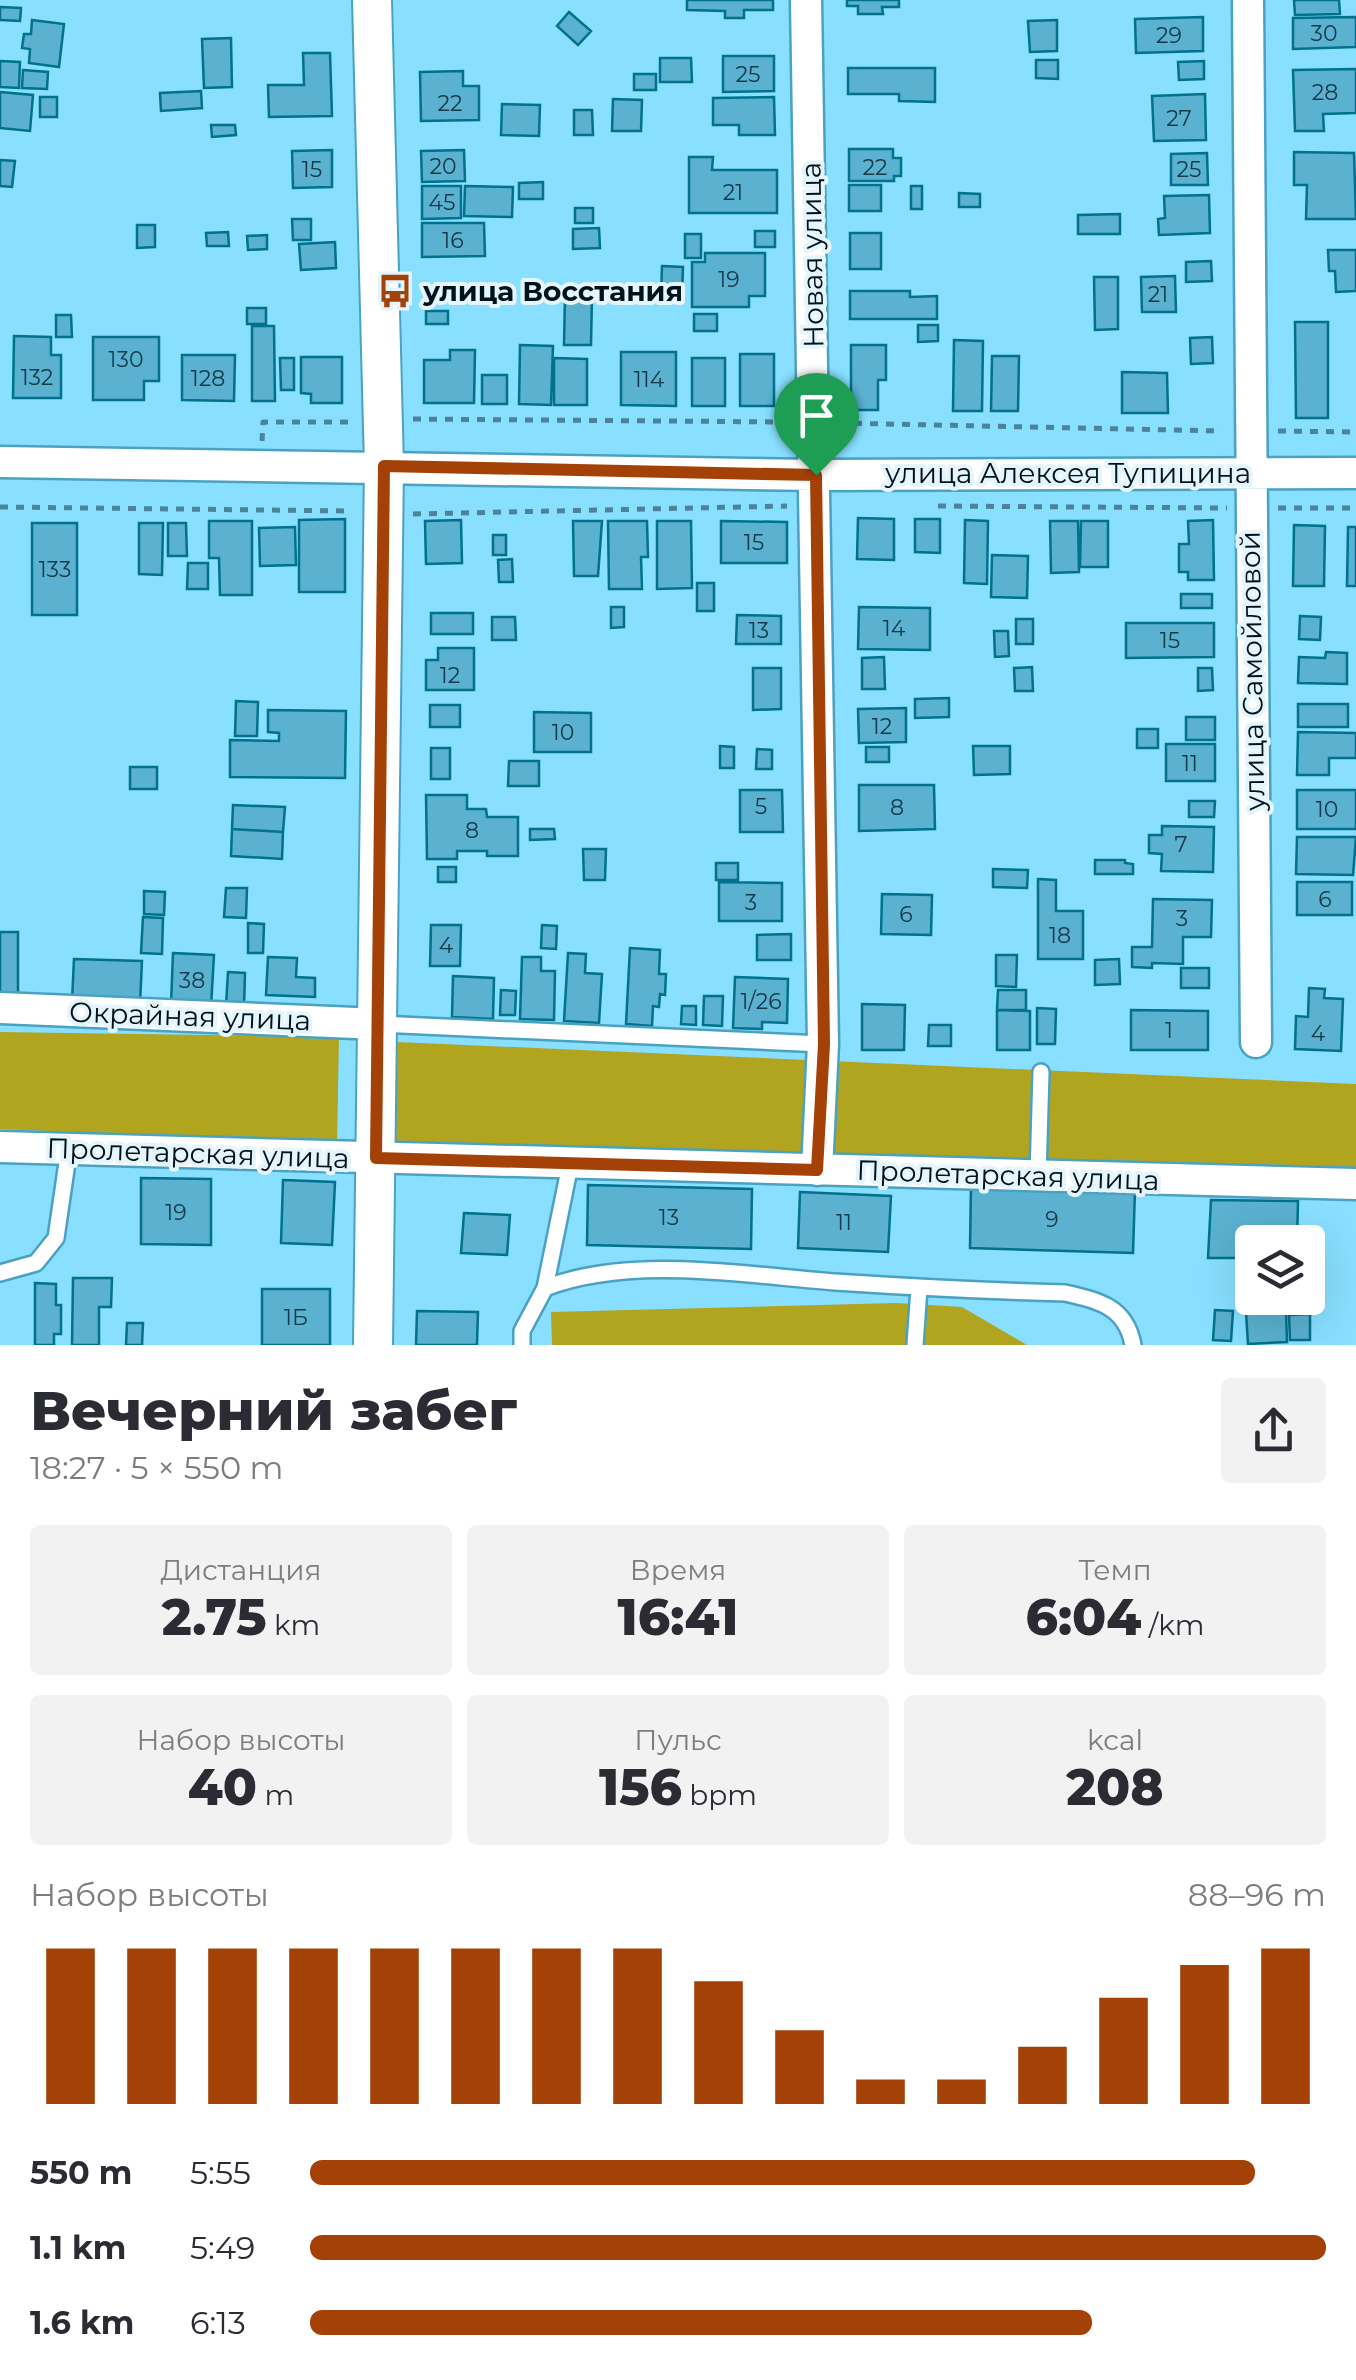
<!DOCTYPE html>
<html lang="ru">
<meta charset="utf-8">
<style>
:root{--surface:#fff;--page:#f2f2f3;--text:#2b2b33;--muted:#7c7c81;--accent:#a44107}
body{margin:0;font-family:Montserrat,sans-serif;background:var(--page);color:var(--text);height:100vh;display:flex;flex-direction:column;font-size:38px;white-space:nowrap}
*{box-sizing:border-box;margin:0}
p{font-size:32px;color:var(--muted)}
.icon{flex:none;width:55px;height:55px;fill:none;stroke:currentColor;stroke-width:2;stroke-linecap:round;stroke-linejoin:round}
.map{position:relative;height:1345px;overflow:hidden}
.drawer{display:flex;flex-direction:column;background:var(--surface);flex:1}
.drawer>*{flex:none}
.controls{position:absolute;left:1235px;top:1225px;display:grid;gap:20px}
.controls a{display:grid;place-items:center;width:90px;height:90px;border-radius:10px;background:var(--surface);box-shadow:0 10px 40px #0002;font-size:50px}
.pin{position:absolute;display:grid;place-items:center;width:85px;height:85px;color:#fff;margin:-102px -42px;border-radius:50% 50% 50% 0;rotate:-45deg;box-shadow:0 0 10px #0007}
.pin .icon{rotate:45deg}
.round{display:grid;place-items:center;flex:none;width:105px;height:105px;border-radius:10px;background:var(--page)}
.headline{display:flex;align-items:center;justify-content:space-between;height:170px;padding:0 30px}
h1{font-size:55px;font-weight:800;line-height:75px}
.stats{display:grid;grid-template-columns:repeat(3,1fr);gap:15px;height:170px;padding:10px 30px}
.stats div{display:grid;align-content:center;border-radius:10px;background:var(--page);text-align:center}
.stats b{font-size:50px;font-weight:800}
.stats small{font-size:28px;font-weight:400}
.stats p{font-size:28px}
.chart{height:280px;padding:20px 30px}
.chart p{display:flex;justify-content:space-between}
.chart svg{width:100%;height:180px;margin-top:10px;stroke:var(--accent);stroke-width:6}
ul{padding:0 30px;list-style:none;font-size:32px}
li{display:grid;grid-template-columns:160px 120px 1fr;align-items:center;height:75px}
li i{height:25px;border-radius:12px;background:var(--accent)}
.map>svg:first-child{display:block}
</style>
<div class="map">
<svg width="1356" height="1345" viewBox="0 0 1356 1345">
<rect width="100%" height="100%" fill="#88dfff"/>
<path fill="#b1a41f" d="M0,1032L339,1037L337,1143L0,1129Z
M397,1042L1356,1084V1167L395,1143Z
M896,1303L962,1307L1027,1345H552L551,1312Z"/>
<path fill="#5ab1d0" stroke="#01718e" stroke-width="2.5" d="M687,0H773V10H744V18H725V11L687,10Z
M847,0H899V7H882L883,14H858V6H847Z
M1294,0H1339L1340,14L1295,15Z
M0,7L21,8L20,21L0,20Z
M569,12L591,31L578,45L557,26Z
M1203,17V51L1136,53L1135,19Z
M1356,17V47L1293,49V18Z
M32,20L64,24L59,67L29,63L30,49L22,48L24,34H31Z
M1057,20V51L1030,52L1028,21Z
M231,38L232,87L204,88L202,39Z
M303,53H330L332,116L269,117L268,85H304Z
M723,56H774V91L723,92Z
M660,58H691L692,82H660Z
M1036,60H1058V79L1036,78Z
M0,61L20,62L19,88L0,87Z
M1204,61V79L1179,80L1178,62Z
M848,68H935V102L899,101V94H848Z
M1356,69V113L1323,114L1324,131H1295L1293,70Z
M23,70L48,72L47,89L22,88Z
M463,71V86H479V120L421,121L420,72Z
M634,74H656V90H634Z
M201,91L202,108L161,111L160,93Z
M0,92L33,95L30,131L0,128Z
M1205,94L1206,140L1154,141L1152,96Z
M40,97H57V117H40Z
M774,97L775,135H739V125H713V98Z
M613,99L642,100L641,131H612Z
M502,104L540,105L539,136L501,135Z
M574,110H592L593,135H574Z
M211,125H235L236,135L212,137Z
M849,149H893V158H901V176H894V181H849Z
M332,150V187L293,188L292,151Z
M464,150L465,181L422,182L421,151Z
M1294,152L1354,153L1356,219H1306L1307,185H1294Z
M1207,153L1208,185H1171V154Z
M689,157H713L712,170H777V213H689Z
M0,160L15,161L12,187L0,186Z
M543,182V199H519V183Z
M849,185H881V211H849Z
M422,186H461V218L422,219Z
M465,186L513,187L512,217L464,216Z
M911,186H922V209H911Z
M959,193L980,194V207H959Z
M1209,195L1210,233L1159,235L1158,219L1165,218L1164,196Z
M575,208H593V223H575Z
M1120,214V234H1078V215Z
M292,219H311V240H293Z
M422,223H484L485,256L422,257Z
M137,225H155V247L137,248Z
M599,228L600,248L573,249V229Z
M755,231H775V247H755Z
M228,232L229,246H207L206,233Z
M850,233H881V269H850Z
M685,234H701V258H685Z
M267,235V249L248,250L247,236Z
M335,242L336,268L301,270L299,244Z
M1328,250H1356V291L1336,292L1335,271H1329Z
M705,253H765V296H749V307H692V262H705Z
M1211,261L1212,281L1186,282V262Z
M662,266L683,267L682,297H661Z
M1175,276L1176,312H1142L1141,277Z
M1094,277H1118V329L1095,330Z
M850,291H910V297L937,296V319H850Z
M565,296L592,297L591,345H564Z
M247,308H266V324H247Z
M426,311H448V324H426Z
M694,314H717V331H694Z
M56,315H71L72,337H56Z
M1295,322H1328V418H1296Z
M918,325H938V341L918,342Z
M252,326H274L275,401H252Z
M14,336L51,337V355H61V398H13Z
M93,337H159V381H144V400H93Z
M1212,337L1213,363L1191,364L1190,338Z
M954,340L983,341L982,411H953Z
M520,345L553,346L551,405L519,404Z
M851,345H886V380H878V410H851Z
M450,350H475L474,403H424V360H450Z
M621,352H676V406L621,405Z
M740,354H774V406H740Z
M182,355H235L234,401L182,400Z
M992,356H1019L1018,411H991Z
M301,357H342V403H311V394L301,393Z
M280,358H294V390H281Z
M554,358L587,359V405H554Z
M692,358H725V406H692Z
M1122,372L1167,373L1168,413H1122Z
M482,375H507V404H482Z
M858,518L894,519V560L857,559Z
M345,519V592H299V520Z
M915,519H940V553L915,552Z
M461,520L462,563L426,564L425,521Z
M965,520L988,521L987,584L964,583Z
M1213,520L1214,580H1188V572H1179V544H1189L1188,521Z
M209,521H252V595H220L219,558H209Z
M573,521H602L598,576H574Z
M608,521H647L648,557H641L642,589H609Z
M657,521H691L692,588L657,589Z
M721,521L787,522V563H721Z
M1050,521H1078L1079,572L1051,573Z
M1081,521H1108V567H1080Z
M32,523H77V615H32Z
M139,523H163L162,575L139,574Z
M168,523H186L187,556H168Z
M1294,525L1325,526L1324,586H1293Z
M295,527L296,565L260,566L259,528Z
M1348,527H1356V586H1347Z
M493,535H506V555H493Z
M992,555L1028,556L1027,598L991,597Z
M512,559L513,582H499L498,560Z
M188,563H208V589H187Z
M697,583H714V611H697Z
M1181,594H1212V608H1181Z
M611,607H624V627L611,628Z
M859,607L930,608V650L858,649Z
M431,613H473V634H431Z
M737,615L781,616V644H736Z
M1300,616L1321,617L1320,640L1299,639Z
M492,617H515L516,640H492Z
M1016,619H1033V644H1016Z
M1126,623H1214V657L1126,658Z
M994,631H1008L1009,656L995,657Z
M438,648H474V690H426V660H438Z
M1326,652L1347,653V684L1298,683L1299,657L1325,658Z
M884,657L885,689H862V658Z
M1032,667L1033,691H1015L1014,668Z
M753,668H781V709L753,710Z
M1198,668H1212L1213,690L1198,691Z
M949,698V717L915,718V699Z
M236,701L258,702L257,736H235Z
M1298,704H1348V727H1298Z
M430,705H460V727H430Z
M906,708V742L859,743L858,709Z
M268,710L346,711L345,778L230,777V740L279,741V733L268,732Z
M534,712L591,713V752H534Z
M1186,717H1215V740H1186Z
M1137,729H1158V748H1137Z
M1298,732L1356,733V758H1329V775H1297Z
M1166,744H1215V781H1166Z
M720,746L734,747V768H720Z
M973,746H1010V774L974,775Z
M866,747H889V762H866Z
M431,748H450V779H431Z
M757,749L772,750V769H756Z
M509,761H539V786H508Z
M130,767H157V789H130Z
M859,785H934L935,829L859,831Z
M740,790H782L783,832H740Z
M1297,790H1356V829H1297Z
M426,795H467V809H486L487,817H518V856H487V851H457V859H427Z
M1189,801H1215L1214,817H1189Z
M233,805L285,807L283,832L232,829Z
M1162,826L1214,827L1213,872L1161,871L1162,854L1149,853V835H1162Z
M232,829L283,832L282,859L231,856Z
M530,829H554L555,839L530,840Z
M1297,837H1356L1353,875L1296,874Z
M583,849H606L605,880H584Z
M1095,860H1125V863L1133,864V874H1095Z
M716,863H738V880H716Z
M438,867H456V882H438Z
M993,869L1028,870L1027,888L993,887Z
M1038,879L1056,880V911H1083V959H1038Z
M719,882L782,883V921H719Z
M1297,882H1352V915H1297Z
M226,888H247L246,918L224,917Z
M144,891L165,892L164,915L144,914Z
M882,894L932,895L931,935L881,934Z
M1153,899L1212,900L1211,937H1183V964L1152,963V968L1132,967V947H1152Z
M143,917L163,918L162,954L141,953Z
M248,923L264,924L263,953H248Z
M431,925H461L460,966H430Z
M542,925L557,926L556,949L541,948Z
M0,932H18V995H0Z
M791,934V960H757V935Z
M630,948L660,950L659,974H666L665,995L660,994L659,1007L653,1006L652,1026L626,1024Z
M173,953L214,955L211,1007L171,1004Z
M568,953L586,954L585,973L602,974L599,1023L564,1021Z
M996,955H1017L1016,987L996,986Z
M268,957L297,958L296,977L315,978V997L266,995Z
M522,957H541V971H555L554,1020L520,1019Z
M74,959L142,961L140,1004L72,1001Z
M1119,959L1120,984L1095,985V960Z
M1181,968H1209V988H1181Z
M228,972L245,973L244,1007L226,1006Z
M453,976L494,978L493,1019L452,1017Z
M735,977L788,979L787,1023L762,1022V1029L733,1028Z
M1309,988L1325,989L1324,998L1343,999L1341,1051L1295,1049L1296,1016L1308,1017Z
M501,990L516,991L515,1015H500Z
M998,990H1026V1010H997Z
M704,996H723L722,1026L703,1025Z
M862,1004L905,1005L904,1050H862Z
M682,1006H696V1025L681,1024Z
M1037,1008L1056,1009L1055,1044H1037Z
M997,1010L1030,1011V1050H997Z
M1131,1010L1208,1011V1050H1131Z
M929,1025H951V1046H928Z
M141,1178L211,1179V1245L141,1244Z
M283,1180L335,1182L332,1245L281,1243Z
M588,1185L752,1189L751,1249L587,1245Z
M971,1185L1135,1190L1133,1253L970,1248Z
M800,1192L891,1196L888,1252L798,1248Z
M1211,1200L1298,1201L1297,1242H1252V1258H1208Z
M464,1213L510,1215L507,1255L461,1253Z
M73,1278H112L111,1307H99V1345H72Z
M35,1283L56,1284V1305H61V1334H54V1345H35Z
M262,1289H330V1345H262Z
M1215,1310L1233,1311L1231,1341L1213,1340Z
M1286,1310L1287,1342L1248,1344L1246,1312Z
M417,1311L478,1312L477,1345H416Z
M1310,1314V1340H1290L1289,1315Z
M127,1323H143L142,1345H126Z"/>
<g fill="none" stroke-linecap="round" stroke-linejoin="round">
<g stroke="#4aa2c0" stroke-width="20">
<path id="service" d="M379,1024L823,1044
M1038,1177L1041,1072
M0,1273L36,1263L56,1238L69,1149
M545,1288L570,1165
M522,1345V1331L545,1288C631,1255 744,1275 835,1282C911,1287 988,1291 1065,1293C1100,1301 1126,1307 1133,1345
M915,1345L919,1288"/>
</g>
<g stroke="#4aa2c0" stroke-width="35">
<path id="minor" d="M806,0L823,1044L817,1170
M1248,0L1256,1042
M0,462L816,475L1356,473
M0,1008L379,1024
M0,1147L1356,1184"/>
</g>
<g stroke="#4aa2c0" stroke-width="42">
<path id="tertiary" d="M372,0L384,466L373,1345"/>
</g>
<path stroke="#4b8399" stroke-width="5" stroke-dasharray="8 8" stroke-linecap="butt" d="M413,419L787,422
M838,423L1222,431
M1278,431L1356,432
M262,441L263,422H352
M938,506L1227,508
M0,507L352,511
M1278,508H1356
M413,514L787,506"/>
<use href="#service" stroke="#fff" stroke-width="15"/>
<use href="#minor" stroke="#fff" stroke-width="30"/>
<use href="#tertiary" stroke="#fff" stroke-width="38"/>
</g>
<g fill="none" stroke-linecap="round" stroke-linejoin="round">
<g stroke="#fff" stroke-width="20">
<path id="route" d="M384,466L816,475L824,1044L817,1170L376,1158Z"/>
</g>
<use href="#route" stroke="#a44107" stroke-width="12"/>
</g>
<defs>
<g id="bus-bare" transform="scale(2.7)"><path d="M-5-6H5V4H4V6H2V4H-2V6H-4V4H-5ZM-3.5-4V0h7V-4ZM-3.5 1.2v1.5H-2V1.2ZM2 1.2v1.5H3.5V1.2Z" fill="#a44107" stroke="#e5f5fb" stroke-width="2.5" paint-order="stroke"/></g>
</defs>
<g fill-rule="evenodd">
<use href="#bus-bare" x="395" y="291"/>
</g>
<g text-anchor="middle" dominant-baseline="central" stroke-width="8" stroke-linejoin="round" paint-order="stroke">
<g font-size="22" fill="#163a49">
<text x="1324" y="33">30</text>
<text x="1169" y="35">29</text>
<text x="748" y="74">25</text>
<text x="1325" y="92">28</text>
<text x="450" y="103">22</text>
<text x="1179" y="118">27</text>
<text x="443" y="166">20</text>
<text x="875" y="167">22</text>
<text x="312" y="169">15</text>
<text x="1189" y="169">25</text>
<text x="733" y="192">21</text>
<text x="442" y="202">45</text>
<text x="453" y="240">16</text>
<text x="729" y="279">19</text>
<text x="1158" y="294">21</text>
<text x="126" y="359">130</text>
<text x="37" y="377">132</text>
<text x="208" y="378">128</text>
<text x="649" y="379">114</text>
<text x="754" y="542">15</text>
<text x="55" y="569">133</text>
<text x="894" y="628">14</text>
<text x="759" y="630">13</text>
<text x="1170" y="640">15</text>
<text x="450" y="675">12</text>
<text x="882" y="726">12</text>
<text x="563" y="732">10</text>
<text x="1190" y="763">11</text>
<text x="761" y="806">5</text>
<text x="897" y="807">8</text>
<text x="1327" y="809">10</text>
<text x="472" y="830">8</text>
<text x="1181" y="844">7</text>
<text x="1325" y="899">6</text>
<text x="751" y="902">3</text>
<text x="906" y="914">6</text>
<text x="1182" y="918">3</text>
<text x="1060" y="935">18</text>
<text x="446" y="945">4</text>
<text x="192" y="980">38</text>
<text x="761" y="1001">1/26</text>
<text x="1169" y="1030">1</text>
<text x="1318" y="1033">4</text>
<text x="176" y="1212">19</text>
<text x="669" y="1217">13</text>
<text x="1052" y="1219">9</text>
<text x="844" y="1222">11</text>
<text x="296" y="1317">1Б</text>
</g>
<g font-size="28" fill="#00131c" stroke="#e5f5fb">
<text transform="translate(812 255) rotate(-91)">Новая улица</text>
<text x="1068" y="473">улица Алексея Тупицина</text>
<text transform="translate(1252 671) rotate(-91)">улица Самойловой</text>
<text transform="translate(190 1016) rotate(2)">Окрайная улица</text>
<text transform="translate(198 1153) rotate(2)">Пролетарская улица</text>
<text transform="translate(1008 1175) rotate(2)">Пролетарская улица</text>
</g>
<g font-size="28" font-weight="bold" fill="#00131c" stroke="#e5f5fb" text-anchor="start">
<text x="423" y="291">улица Восстания</text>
</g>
</g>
</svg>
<div class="controls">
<a><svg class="icon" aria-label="layers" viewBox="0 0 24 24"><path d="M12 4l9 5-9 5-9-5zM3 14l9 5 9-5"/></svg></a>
</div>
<div class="pin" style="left:816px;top:475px;background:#1e9e55"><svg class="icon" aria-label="arrive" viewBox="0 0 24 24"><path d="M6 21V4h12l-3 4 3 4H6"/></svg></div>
</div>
<section class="drawer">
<div class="headline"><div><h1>Вечерний забег</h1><p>18:27 · 5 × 550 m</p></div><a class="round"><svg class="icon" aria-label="share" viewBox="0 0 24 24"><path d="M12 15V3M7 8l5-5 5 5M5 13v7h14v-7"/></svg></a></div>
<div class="stats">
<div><p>Дистанция</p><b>2.75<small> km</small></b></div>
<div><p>Время</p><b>16:41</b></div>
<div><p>Темп</p><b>6:04<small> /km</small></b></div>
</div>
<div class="stats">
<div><p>Набор высоты</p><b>40<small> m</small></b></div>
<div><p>Пульс</p><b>156<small> bpm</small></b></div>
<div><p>kcal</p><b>208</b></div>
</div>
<div class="chart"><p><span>Набор высоты</span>88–96 m</p>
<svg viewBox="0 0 160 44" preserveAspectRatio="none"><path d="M5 44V6M15 44V6M25 44V6M35 44V6M45 44V6M55 44V6M65 44V6M75 44V6M85 44V14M95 44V26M105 44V38M115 44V38M125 44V30M135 44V18M145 44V10M155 44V6"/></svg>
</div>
<ul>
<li><b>550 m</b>5:55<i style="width:93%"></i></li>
<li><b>1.1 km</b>5:49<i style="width:100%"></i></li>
<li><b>1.6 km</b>6:13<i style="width:77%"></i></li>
</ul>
</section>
